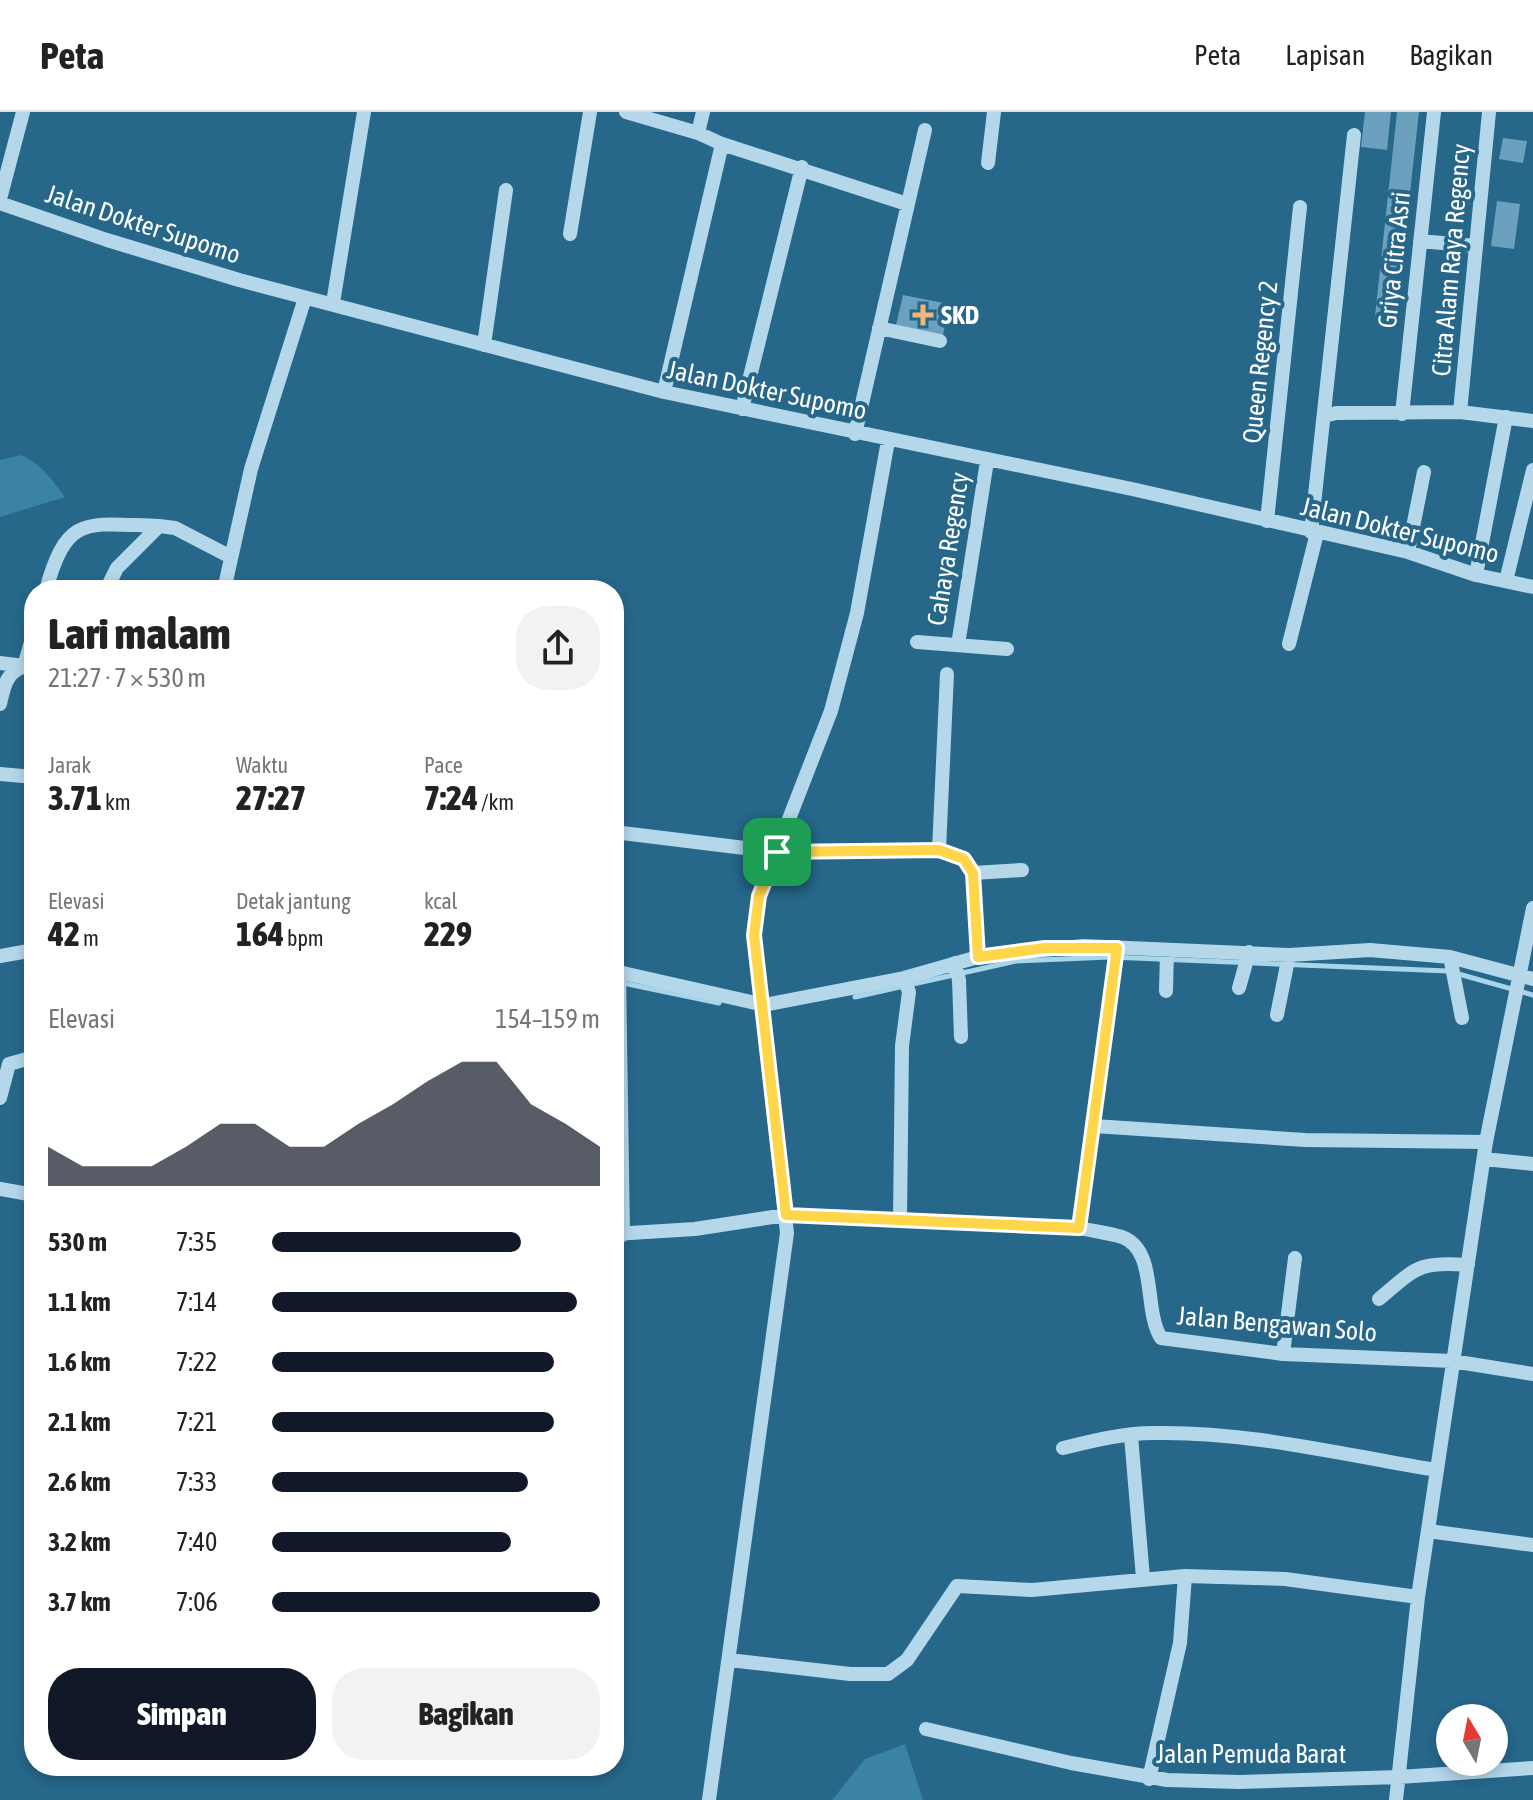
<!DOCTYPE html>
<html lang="id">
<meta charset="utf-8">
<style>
:root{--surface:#fff;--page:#f2f2f2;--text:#222;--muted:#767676;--line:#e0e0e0;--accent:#111827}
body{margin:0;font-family:"Asap Condensed",sans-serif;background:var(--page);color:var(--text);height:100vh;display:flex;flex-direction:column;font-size:30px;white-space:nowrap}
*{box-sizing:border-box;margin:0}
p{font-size:26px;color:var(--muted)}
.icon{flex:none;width:44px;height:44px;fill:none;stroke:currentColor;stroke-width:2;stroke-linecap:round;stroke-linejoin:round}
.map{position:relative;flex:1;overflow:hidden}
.sheet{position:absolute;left:24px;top:468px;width:600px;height:1196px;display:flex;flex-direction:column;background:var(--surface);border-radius:32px;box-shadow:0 4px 12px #0003}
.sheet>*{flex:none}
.needle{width:52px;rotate:350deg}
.controls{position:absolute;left:1436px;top:1592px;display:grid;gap:16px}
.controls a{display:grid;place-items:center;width:72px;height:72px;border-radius:50%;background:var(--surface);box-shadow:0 4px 12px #0003;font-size:40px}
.pin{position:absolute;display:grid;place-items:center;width:68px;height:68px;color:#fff;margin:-34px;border-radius:16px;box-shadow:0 4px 12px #0006}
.round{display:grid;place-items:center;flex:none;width:84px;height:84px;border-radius:32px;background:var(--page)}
.overview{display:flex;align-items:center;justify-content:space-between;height:136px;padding:0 24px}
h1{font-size:44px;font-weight:800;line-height:60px}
.metrics{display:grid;grid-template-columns:repeat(3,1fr);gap:12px;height:136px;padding:8px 24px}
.metrics div{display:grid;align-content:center}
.metrics b{font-size:34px;font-weight:800}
.metrics small{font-size:22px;font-weight:400}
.metrics p{font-size:22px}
.chart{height:224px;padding:16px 24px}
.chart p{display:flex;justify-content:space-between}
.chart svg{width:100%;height:144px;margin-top:8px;fill:var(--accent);opacity:.7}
.button{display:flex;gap:16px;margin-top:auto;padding:16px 24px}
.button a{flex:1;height:92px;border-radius:32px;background:var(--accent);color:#fff;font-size:32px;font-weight:800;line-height:92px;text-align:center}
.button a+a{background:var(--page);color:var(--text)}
ul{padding:0 24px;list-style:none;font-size:26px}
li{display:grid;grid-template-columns:128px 96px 1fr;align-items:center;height:60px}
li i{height:20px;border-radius:10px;background:var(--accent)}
header{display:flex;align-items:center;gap:48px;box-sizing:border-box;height:112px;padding:0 40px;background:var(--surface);border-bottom:2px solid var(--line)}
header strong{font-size:38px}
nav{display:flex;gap:44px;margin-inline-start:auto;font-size:28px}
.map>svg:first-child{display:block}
</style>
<header>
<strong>Peta</strong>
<nav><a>Peta</a><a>Lapisan</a><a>Bagikan</a></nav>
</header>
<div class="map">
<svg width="1533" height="1688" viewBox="0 0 1533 1688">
<rect width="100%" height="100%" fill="#26678a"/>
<path fill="#3b82a7" d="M21,343C41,351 52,368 65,385L0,405V348Z
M905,1632L923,1688H832L865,1647Z"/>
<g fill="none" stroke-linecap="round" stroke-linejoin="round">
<path stroke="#a8d5ea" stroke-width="5" d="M623,871L719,891
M855,885L1016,849L1110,845L1448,859L1533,883"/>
</g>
<path fill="#6ba1be" d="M1365,0H1391L1387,38L1361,35Z
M1397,0H1419L1396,206L1375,204Z
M1503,26L1527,29L1523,51L1499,47Z
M1497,89L1520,92L1514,137L1491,134Z
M903,183L949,192L943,223L896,213Z"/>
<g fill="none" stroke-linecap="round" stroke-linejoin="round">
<path stroke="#b4d7ea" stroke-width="14" d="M626,0L698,21L722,32L907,92
M698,21L703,0
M988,51L994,0
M0,87L23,0
M0,91L107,128L239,168L664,280L1132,377L1408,440L1476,463L1533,475
M570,122L590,0
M1420,129L1476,134
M333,191L364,0
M879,216L940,229
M484,233L506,78
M664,280L722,32
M742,297L802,55
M1460,300L1489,0
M1402,302L1434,0
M1324,304L1336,301L1460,300L1533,309
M855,322L925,18
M1267,409L1300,95
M1311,420L1354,23
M1408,440L1424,360
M1476,463L1506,305
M1506,469L1533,358
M46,478C67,401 87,412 159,414
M106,478L117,456L159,414L175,416L229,444
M224,478L251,357L305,186
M917,530L1007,537
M1289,532L1317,421
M958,533L987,349
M0,551L24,554L34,520
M0,592C4,575 6,559 26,554
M0,662L34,665
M614,720L777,740L939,738L947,562
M939,738L964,747L973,761L978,845
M973,761L1022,758
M0,844L34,838
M1450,845L1462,906
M955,851L959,868L961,925
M614,859L764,893L904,866L978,845L1083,834L1289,843L1370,838L1450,845L1533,867
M619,860L623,1123
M1239,876L1249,840
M1166,879L1167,839
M1277,903L1289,843
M0,986L9,952L34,945
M1094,1014L1305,1028L1486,1030
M1484,1047L1533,1052
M0,1077L34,1083
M900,1108L902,934L909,880L904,866
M1079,1116L1117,836
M614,1122L695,1117L786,1103L1079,1116C1093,1119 1109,1121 1122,1125C1158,1138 1143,1198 1161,1226L1283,1242L1452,1249L1533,1262
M1379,1187C1416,1156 1418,1149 1468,1153
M1283,1242L1295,1146
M1131,1324L1143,1466
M1063,1336C1092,1329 1123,1321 1154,1321C1248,1319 1344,1343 1436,1358
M1428,1419L1533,1433
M729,1548L850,1562H888L907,1548L957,1474L1032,1478L1185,1464
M926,1617L1071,1651L1167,1668L1239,1670L1399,1665L1533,1656
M1149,1667L1180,1531L1185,1464L1285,1467L1418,1485
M709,1688L787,1121L754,823L759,784L831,599L857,501L888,329
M1396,1688L1418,1485L1486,1030L1533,796"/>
</g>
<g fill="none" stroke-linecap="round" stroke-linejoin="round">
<g stroke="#fff" stroke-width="16">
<path id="route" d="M939,738L964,747L973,761L978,845L1045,836H1117L1079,1116L786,1103L754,823L759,784L777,740Z"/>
</g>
<use href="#route" stroke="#ffd54a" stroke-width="10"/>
</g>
<path fill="#f3b679" stroke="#26678a" stroke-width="3" d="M919 191h8v8h8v8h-8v8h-8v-8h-8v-8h8z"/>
<g text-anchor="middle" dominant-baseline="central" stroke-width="8" stroke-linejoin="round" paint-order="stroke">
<g font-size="26" fill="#fff" stroke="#26678a">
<text transform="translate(143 112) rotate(18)">Jalan Dokter Supomo</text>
<text transform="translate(1394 148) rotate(-84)">Griya Citra Asri</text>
<text transform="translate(1451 148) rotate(-85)">Citra Alam Raya Regency</text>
<text transform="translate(1260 250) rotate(-84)">Queen Regency 2</text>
<text transform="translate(767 278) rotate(12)">Jalan Dokter Supomo</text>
<text transform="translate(1400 418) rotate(14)">Jalan Dokter Supomo</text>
<text transform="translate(948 437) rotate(-81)">Cahaya Regency</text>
<text transform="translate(1277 1212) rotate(5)">Jalan Bengawan Solo</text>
<text x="1251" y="1642">Jalan Pemuda Barat</text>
</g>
<g font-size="26" font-weight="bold" fill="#fff" stroke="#26678a" text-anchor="start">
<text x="941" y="203">SKD</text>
</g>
</g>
</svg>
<div class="controls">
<a><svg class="needle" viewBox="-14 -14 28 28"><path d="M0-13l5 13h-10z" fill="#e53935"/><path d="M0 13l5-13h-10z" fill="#767676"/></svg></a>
</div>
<div class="pin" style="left:777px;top:740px;background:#1e9e55"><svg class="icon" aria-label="arrive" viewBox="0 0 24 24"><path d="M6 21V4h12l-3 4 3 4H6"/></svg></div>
<section class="sheet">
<div class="overview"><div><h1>Lari malam</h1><p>21:27 · 7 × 530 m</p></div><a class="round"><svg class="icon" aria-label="share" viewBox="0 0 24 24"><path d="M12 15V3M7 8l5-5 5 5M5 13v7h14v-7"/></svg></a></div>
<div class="metrics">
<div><p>Jarak</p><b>3.71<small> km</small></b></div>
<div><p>Waktu</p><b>27:27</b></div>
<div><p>Pace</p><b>7:24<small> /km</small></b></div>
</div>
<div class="metrics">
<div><p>Elevasi</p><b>42<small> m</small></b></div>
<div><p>Detak jantung</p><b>164<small> bpm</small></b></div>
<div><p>kcal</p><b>229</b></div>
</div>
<div class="chart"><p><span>Elevasi</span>154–159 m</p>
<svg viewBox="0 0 160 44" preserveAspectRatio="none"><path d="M0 44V32L10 38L20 38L30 38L40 32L50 25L60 25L70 32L80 32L90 25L100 19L110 12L120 6L130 6L140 19L150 25L160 32V44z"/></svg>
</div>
<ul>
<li><b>530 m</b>7:35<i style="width:76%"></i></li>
<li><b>1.1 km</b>7:14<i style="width:93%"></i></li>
<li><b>1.6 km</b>7:22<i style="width:86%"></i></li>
<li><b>2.1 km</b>7:21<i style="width:86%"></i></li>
<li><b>2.6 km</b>7:33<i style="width:78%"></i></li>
<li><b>3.2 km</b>7:40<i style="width:73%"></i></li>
<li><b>3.7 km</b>7:06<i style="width:100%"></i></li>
</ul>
<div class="button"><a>Simpan</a><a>Bagikan</a></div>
</section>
</div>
